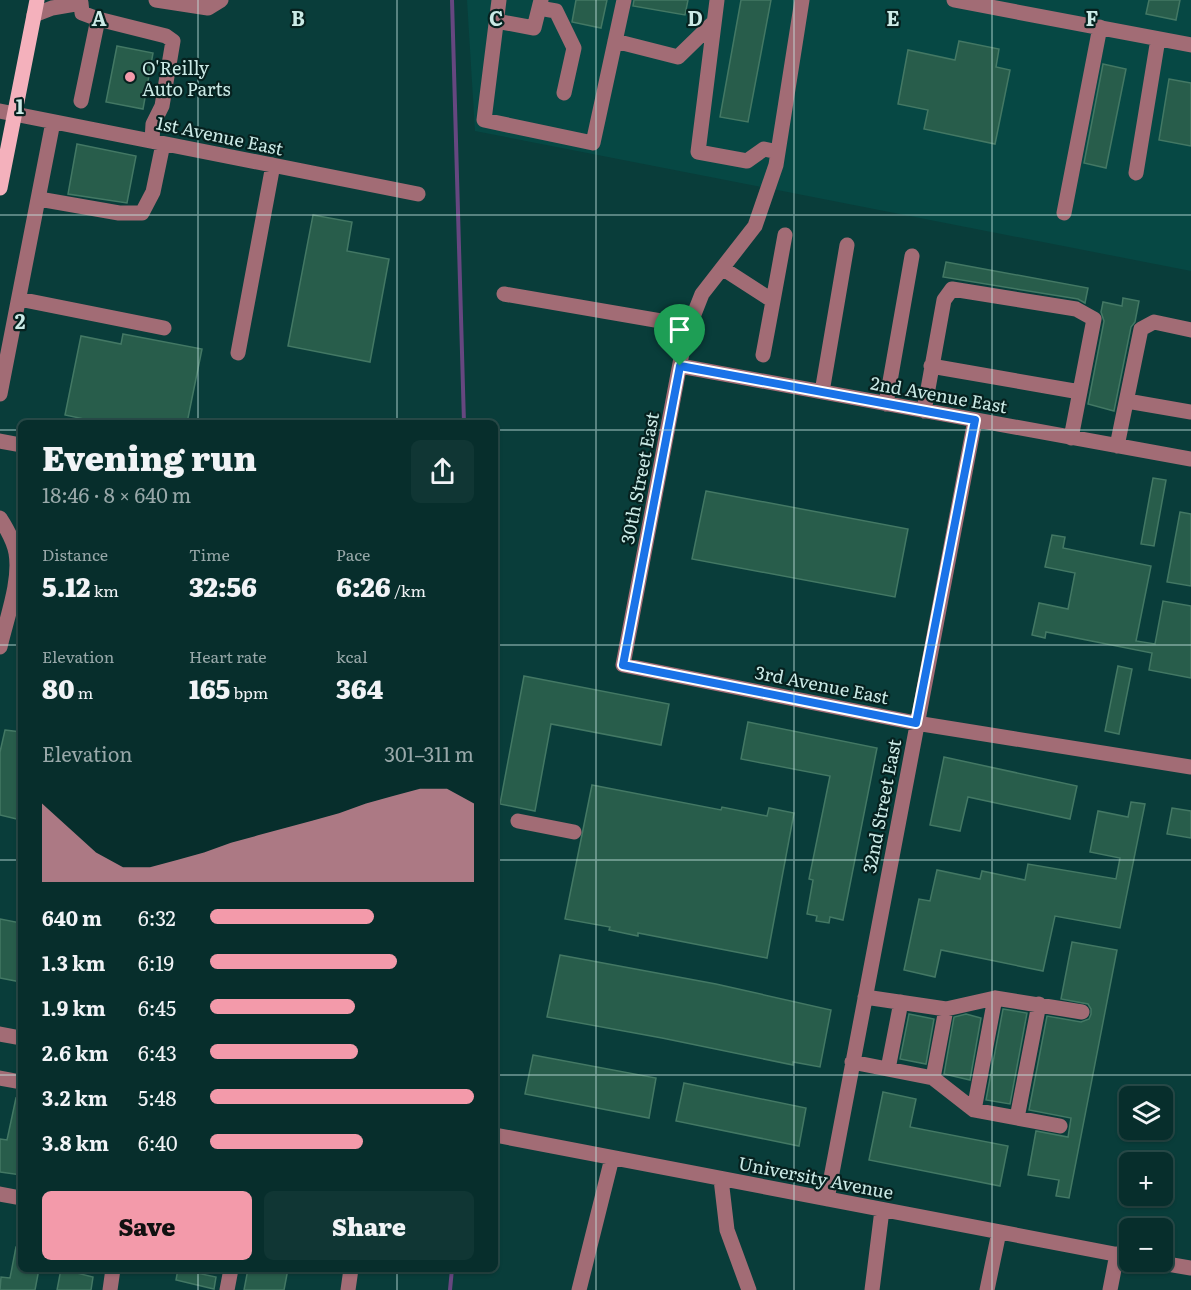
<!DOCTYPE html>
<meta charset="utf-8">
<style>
:root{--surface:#072e2c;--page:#103634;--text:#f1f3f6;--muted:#98a8a9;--line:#284a48;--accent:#f39aaa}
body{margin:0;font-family:Literata,serif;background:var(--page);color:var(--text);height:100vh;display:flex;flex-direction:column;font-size:22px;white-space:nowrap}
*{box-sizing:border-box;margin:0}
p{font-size:20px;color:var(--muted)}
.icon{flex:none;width:33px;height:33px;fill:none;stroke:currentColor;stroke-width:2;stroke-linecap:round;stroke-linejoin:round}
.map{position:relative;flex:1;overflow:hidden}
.side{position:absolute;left:18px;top:420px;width:480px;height:852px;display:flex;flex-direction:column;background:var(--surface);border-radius:9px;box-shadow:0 2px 4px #0004,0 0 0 2px var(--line)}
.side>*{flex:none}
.tools{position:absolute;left:1119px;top:1086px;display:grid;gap:12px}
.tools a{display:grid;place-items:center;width:54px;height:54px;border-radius:9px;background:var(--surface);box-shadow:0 2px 4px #0004,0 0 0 2px var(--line);font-size:30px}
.pin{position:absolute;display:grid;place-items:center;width:51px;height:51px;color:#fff;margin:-62px -26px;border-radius:50% 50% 50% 0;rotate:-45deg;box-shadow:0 0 6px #0007}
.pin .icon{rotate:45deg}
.round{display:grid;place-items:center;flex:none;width:63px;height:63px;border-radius:9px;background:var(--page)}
.head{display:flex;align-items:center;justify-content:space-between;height:102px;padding:0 24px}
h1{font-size:33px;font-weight:800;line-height:45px}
.figures{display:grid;grid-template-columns:repeat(3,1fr);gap:9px;height:102px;padding:6px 24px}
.figures div{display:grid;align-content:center}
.figures b{font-size:26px;font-weight:800}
.figures small{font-size:16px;font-weight:400}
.figures p{font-size:16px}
.chart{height:168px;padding:12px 24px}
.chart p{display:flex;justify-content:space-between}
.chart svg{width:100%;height:108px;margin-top:6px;fill:var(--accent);opacity:.7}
.button{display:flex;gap:12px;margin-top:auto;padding:12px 24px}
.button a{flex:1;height:69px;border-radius:9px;background:var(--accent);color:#111;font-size:24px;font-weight:800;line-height:69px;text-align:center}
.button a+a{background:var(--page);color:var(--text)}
ul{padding:0 24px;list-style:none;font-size:20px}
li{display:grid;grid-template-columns:96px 72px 1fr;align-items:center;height:45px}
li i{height:15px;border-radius:8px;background:var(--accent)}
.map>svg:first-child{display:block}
</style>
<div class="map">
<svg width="1191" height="1290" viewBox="0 0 1191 1290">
<rect width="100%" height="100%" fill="#093d3a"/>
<path fill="#064844" d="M467,0H1191V271L475,131Z"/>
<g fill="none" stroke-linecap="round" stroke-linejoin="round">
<path stroke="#664780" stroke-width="4" d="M452,0L464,423
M450,1290L452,1269"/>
</g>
<path fill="#285d4b" stroke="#437864" stroke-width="1.5" d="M576,0H607L601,28L572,22Z
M634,0H688L685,15L633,6Z
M741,0H771L748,122L720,117Z
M1149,0H1180L1176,20L1146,14Z
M959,41L999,49L996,67L1010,70L995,144L924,129L928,110L898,104L908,50L955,60Z
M117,46L153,53L143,109L106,102Z
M1103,64L1126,69L1106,168L1084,163Z
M1169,79L1191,83V146L1159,140Z
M77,144L136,156L127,203L68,194Z
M313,215L352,222L347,251L389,259L370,362L288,346Z
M946,262L1088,288L1085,303L1078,299L943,277Z
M1123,298L1139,301L1135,322L1131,327L1114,411L1088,404L1104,321L1101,312L1103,302L1122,306Z
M123,334L202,349L187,423H103L65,415L81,336L121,344Z
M1153,478L1166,480L1154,546L1141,544Z
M706,491L908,529L895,597L692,559Z
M1180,512L1191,514V586L1167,582Z
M1052,535L1065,537L1063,548L1151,566L1136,641L1155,644L1163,601L1191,606V678L1149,670L1152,653L1046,632L1045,638L1032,635L1039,603L1068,609L1075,573L1045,567Z
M1118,666L1132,669L1119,734L1105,731Z
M524,676L669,704L661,745L551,724L535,811L500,804Z
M748,722L877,748L843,920L830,917L829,923L816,921L817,916L807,914L813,880L809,879L830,776L741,759Z
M5,730L21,732V820L0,815V752Z
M944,757L1077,786L1070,819L968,797L960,831L930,825Z
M592,785L721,810L722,807L767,816L769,808L794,813L767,958L638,933V936L609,930L610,927L565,919Z
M1131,802L1145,804L1120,928L1055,916L1043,971L941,950L935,977L904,970L919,899L930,901L937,870L980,879L982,871L1025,880L1028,864L1116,879L1120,858L1090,852L1098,811L1128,817Z
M1172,808L1191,811V838L1167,834Z
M0,919L21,923V982L0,978Z
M1072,942L1117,950L1069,1198L1056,1196L1059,1180L1028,1175L1036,1131L1068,1137L1071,1118L1029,1110L1047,1016L1081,1022L1089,1019L1091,1014V1009L1088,1004L1061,999Z
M560,955L716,984L831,1010L820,1067L793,1062V1065L662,1038L547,1017Z
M1003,1009L1027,1013L1010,1104L986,1100Z
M909,1014L934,1019L926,1064L900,1059Z
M966,1014L981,1018L970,1080L944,1074L954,1017Z
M533,1055L656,1078L649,1118L525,1094Z
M684,1083L806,1108L799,1146L676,1121Z
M883,1092L916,1099L910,1127L1008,1146L1000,1186L869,1160Z
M16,1098L21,1099V1119L17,1139L21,1140V1175L0,1172V1139L7,1140Z
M16,1247H21V1269H39L35,1290H0L1,1277L10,1278Z
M61,1269L93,1277L91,1290H57Z
M178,1269L216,1277L214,1289L176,1280Z
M248,1269H288L284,1290H244Z"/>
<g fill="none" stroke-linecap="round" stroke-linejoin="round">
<path stroke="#a26c75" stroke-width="15" d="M156,0L208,8L221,0
M499,0L484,120L593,143L624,0
M717,0L698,152L747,161L764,149L778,152
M802,0L776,165L755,226L702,294L685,337L623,665L916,723L1191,767
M954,0L1191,45
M539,8L556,11L574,48L564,93
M34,15L52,8L81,3L82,13L98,19L166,36L173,41L162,106L153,124L152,141
M496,21L534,28L541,0
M615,41L678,57L714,22
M81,101L98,19
M0,111L418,194
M1136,173L1158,39
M39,199L119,213H142L153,192L163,144
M1064,213L1100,27
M722,268L773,301L785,235
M504,294L690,326
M19,299L164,328
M238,353L273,165
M763,355L773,301
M680,366L1191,459
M931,366L1080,392
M822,392L847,245
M0,394L53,122
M1127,401L1191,412
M886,404L912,256
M924,411L944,300L952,289L1076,309L1094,319L1071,438
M0,441L21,445
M1117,446L1141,329L1154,322L1191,330
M0,518C7,529 14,541 16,553C21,581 6,620 0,647
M518,821L574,832
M865,997L946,1009L995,998L1082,1012
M0,1034L21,1038
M852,1062L933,1078L974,1110L1060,1126
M888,1069L901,1002
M0,1078L21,1082
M933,1078L946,1009
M974,1110L995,998
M1017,1118L1039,1004
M495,1135L1130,1257
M721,1179L727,1230L749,1290
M0,1194L21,1198
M827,1199L975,420
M1155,1262L1191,1268
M110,1290L113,1269
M227,1290L231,1269
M348,1290L351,1269
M579,1290L612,1158
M872,1290L882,1210
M987,1290L999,1232
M1110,1290L1117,1254"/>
<path stroke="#f4b1bc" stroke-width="15" d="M0,188L37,0"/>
</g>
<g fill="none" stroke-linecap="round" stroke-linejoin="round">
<g stroke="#fff" stroke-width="12">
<path id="route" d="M680,366L975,420L916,723L623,665Z"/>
</g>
<use href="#route" stroke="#1a73e8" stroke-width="8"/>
</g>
<path fill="none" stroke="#cbeae6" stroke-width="1.5" stroke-opacity="0.55" d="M198,0V423M397,0V423M596,0V1290M794,0V1290M992,0V1290M0,215H1191M0,430H21M495,430H1191M0,645H21M495,645H1191M0,860H21M495,860H1191M0,1075H21M495,1075H1191M198,1269V1290M397,1269V1290"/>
<circle fill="#f39aaa" stroke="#06211f" stroke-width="2" cx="130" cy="77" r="6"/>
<g text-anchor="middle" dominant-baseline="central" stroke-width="4.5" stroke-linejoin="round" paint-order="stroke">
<g font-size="18" fill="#cbeae6" stroke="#06211f" text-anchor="start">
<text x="142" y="67">O'Reilly<tspan x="142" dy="21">Auto Parts</tspan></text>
</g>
<g font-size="18" fill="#cbeae6" stroke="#06211f">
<text transform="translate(220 135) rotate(12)">1st Avenue East</text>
<text transform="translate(939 394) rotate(10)">2nd Avenue East</text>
<text transform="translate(639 478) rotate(-79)">30th Street East</text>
<text transform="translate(822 684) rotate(11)">3rd Avenue East</text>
<text transform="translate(881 806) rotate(-79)">32nd Street East</text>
<text transform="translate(816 1177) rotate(11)">University Avenue</text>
</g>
</g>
<g font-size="20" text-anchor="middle" font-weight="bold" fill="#cbeae6" stroke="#06211f" stroke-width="4.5" stroke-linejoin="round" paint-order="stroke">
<text x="99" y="26">A</text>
<text x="298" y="26">B</text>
<text x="496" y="26">C</text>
<text x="695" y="26">D</text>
<text x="893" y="26">E</text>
<text x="1092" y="26">F</text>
<text x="20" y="114">1</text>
<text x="20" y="329">2</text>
</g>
</svg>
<div class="tools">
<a><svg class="icon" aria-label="layers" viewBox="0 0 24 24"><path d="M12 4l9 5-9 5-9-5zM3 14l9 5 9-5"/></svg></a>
<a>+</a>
<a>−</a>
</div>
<div class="pin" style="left:680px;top:366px;background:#1e9e55"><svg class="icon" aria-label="arrive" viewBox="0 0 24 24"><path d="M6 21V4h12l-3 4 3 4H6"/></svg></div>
<section class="side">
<div class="head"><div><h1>Evening run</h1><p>18:46 · 8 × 640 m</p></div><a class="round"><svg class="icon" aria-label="share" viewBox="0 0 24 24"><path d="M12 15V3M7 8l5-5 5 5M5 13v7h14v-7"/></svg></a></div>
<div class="figures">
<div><p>Distance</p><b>5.12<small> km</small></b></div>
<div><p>Time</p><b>32:56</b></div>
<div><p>Pace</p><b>6:26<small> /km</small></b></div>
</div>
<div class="figures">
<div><p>Elevation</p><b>80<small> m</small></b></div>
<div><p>Heart rate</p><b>165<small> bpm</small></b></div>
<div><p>kcal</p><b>364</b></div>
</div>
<div class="chart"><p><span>Elevation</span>301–311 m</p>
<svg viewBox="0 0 160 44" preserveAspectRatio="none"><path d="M0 44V12L10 22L20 32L30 38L40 38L50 35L60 32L70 28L80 25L90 22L100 19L110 16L120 12L130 9L140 6L150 6L160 12V44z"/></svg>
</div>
<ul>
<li><b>640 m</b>6:32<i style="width:62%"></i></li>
<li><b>1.3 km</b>6:19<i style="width:71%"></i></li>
<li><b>1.9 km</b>6:45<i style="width:55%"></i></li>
<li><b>2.6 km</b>6:43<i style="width:56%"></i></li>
<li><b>3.2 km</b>5:48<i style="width:100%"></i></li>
<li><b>3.8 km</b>6:40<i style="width:58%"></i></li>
</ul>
<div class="button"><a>Save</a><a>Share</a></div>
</section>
</div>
